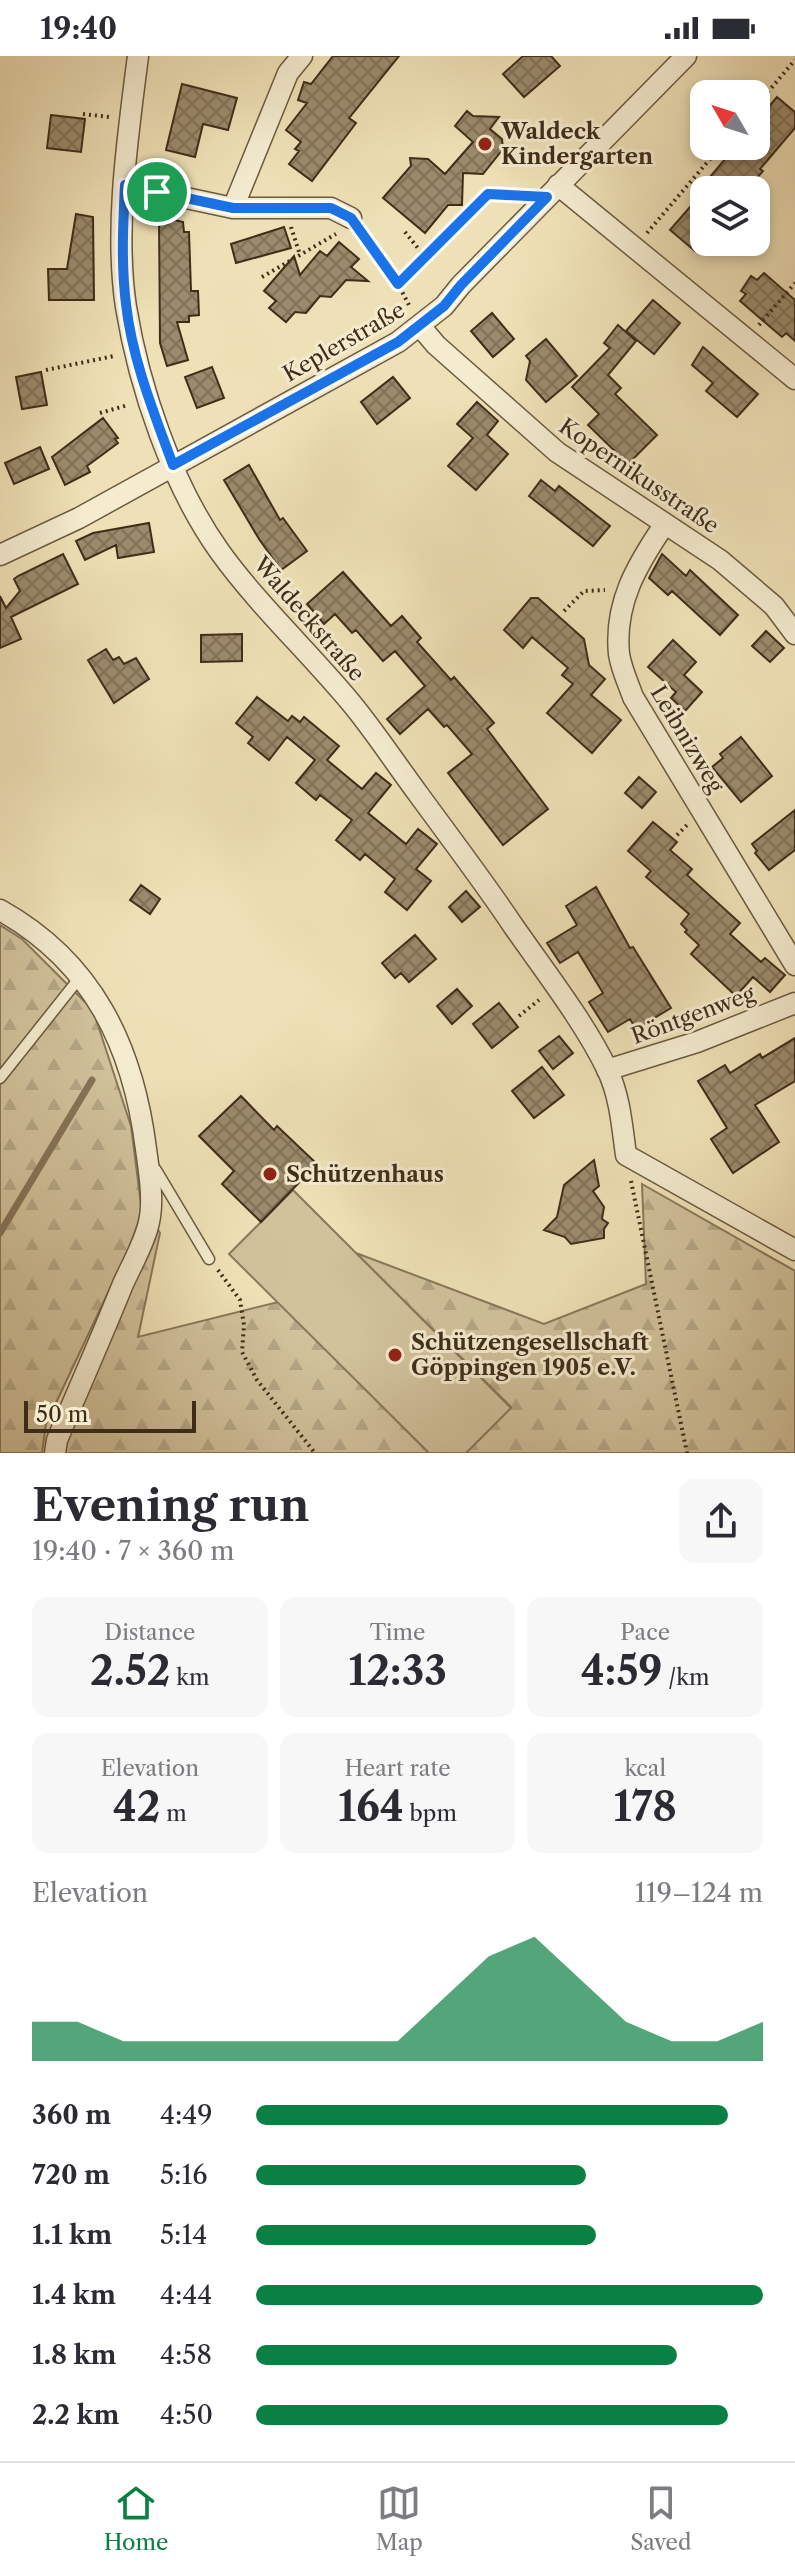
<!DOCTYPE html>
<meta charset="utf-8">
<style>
:root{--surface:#fff;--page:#f7f7f7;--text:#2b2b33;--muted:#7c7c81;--line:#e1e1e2;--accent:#0b8043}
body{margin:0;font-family:"Libre Caslon Text",serif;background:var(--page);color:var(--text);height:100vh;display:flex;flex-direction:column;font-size:30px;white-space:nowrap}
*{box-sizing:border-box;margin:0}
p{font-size:26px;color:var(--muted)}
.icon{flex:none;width:44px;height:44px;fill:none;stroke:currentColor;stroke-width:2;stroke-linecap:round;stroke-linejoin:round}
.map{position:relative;height:1397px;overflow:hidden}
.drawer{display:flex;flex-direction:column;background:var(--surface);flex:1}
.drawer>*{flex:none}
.needle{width:52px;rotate:309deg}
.fabs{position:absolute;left:690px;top:24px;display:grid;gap:16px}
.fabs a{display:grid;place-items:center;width:80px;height:80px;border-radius:16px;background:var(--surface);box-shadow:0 4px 12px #0003;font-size:40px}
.scale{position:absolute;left:24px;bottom:20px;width:172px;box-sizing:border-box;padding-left:8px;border:4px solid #3f2d1a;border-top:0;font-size:22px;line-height:28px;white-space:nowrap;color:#3f2d1a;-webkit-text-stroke:6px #f5ecd0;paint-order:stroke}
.pin{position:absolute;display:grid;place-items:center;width:68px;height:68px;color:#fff;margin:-34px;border:4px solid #fff;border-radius:50%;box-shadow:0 2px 8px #0007}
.round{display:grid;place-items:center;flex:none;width:84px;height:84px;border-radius:16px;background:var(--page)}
.summary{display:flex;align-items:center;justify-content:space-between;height:136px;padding:0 32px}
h1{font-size:44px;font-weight:700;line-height:60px}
.figures{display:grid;grid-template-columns:repeat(3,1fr);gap:12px;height:136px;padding:8px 32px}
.figures div{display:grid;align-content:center;border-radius:16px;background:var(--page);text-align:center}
.figures b{font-size:40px;font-weight:700}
.figures small{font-size:22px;font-weight:400}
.figures p{font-size:22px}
.chart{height:224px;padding:16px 32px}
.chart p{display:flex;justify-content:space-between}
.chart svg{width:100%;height:144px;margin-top:8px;fill:var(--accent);opacity:.7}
ul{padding:0 32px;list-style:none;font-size:26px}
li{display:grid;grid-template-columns:128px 96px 1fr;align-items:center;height:60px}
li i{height:20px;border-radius:10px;background:var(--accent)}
.status{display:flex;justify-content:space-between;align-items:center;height:56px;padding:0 40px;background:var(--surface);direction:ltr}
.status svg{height:22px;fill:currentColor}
.tab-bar{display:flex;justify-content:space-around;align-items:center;height:112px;border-top:2px solid var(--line);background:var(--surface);font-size:22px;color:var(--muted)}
.tab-bar a{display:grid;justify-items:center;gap:4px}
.tab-bar .active{color:var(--accent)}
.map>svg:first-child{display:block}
</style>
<div class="status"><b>19:40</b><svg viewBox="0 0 49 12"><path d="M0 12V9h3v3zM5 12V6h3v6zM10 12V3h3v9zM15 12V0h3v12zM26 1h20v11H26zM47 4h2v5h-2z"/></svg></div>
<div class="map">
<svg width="795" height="1397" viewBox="0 0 795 1397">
<defs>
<pattern id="forest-firs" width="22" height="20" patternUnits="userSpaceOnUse" patternTransform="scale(2)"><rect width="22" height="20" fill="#d1c29c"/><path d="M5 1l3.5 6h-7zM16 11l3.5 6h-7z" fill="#b4a786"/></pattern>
<pattern id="building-cross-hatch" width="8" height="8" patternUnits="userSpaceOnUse" patternTransform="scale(2)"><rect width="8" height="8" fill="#9b8b6c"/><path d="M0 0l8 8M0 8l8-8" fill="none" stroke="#807258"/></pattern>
</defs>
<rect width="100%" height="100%" fill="#efe1b7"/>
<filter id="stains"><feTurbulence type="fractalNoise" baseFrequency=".0025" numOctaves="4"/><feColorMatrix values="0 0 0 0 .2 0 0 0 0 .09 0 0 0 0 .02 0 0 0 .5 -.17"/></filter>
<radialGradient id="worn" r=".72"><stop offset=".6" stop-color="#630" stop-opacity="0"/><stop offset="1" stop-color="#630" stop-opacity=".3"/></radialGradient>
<path fill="url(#forest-firs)" stroke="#88785b" stroke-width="2" d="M0,869L22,883L93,954L131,1070L142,1156L129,1192L46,1368L42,1397H0Z
M642,1128L795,1215V1397H466L511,1351L356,1197L544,1268L646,1228Z
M154,1168L160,1177L138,1281L278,1246L429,1397H64L65,1384Z"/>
<path fill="#d1c29c" stroke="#88785b" stroke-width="2" d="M293,1134L511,1352L466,1397H429L229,1198Z"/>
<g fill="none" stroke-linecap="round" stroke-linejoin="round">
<path stroke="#857458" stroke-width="7" d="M0,1177L92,1024"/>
</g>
<path fill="url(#building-cross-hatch)" stroke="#3f2d1a" stroke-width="2" d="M333,0H399L349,62L356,67L312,125L289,108L299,95L295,93L301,86L286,74L307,47L298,44L304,26L311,28Z
M523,0H551L560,10L524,41L503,18Z
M182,28L237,42L228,74L203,68L195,101L166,94Z
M777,41L795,56V72L760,113L763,115L746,134H699L736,90H756V66Z
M467,55L473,60L499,61L490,73L502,83L503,93L483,118L463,117L462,149H448L425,177L383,142L411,110L410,102L428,103L445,118L473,86L455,70Z
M51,59L85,63L81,96L47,92Z
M704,135V184L695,195L670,174Z
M76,158L93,161L94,244H49L48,213H67Z
M159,160L183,166L184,176H189L191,235H198L199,259L189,260V266H177L188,304L167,310L160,287Z
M284,171L291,192L236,207L231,188Z
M339,186L359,203L351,211L368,225L346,224L331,241L320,240L306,257L295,256L286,266L269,252L276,245L264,235L294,200L300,219L320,195L327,200Z
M764,217L795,244V285L786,277L782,281L740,245L746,238L741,235L751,220L757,224Z
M653,244L680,267L654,298L626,275Z
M492,257L514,283L493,301L471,275Z
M618,269L636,285L608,319L621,332L615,338L657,379L628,408L588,369L599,358L572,331L610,292L604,287Z
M546,283L577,320L546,346L526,324L530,305L526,300Z
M703,291L758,338L737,361L706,335L713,327L692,309Z
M212,311L224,342L197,352L185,321Z
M41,316L47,349L22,353L16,321Z
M393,321L410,342L377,368L361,346Z
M477,346L498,365L487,379L508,398L476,434L448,410L473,382L457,368Z
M103,362L118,382L115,383L118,387L87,410L90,416L65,429L52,401Z
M40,391L49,413L14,428L5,407Z
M249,409L280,464L283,462L307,495L281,514L259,483L224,424Z
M541,424L555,435L559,430L610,470L593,490L529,440Z
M149,467L154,496L118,502L116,489L85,504L76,485L93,477Z
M63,498L78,528L11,561L21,583L0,592V540L6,552L20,535L14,523L18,520Z
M662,498L686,520L690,514L738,559L720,579L672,535L668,539L649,522Z
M343,516L391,570L402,560L421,582L417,586L451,624L454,621L494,667L487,673L548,753L503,789L448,717L472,698L447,669L444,671L428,653L400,678L387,663L425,630L395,595L383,605L356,574L352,577L335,558L324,568L307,548Z
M531,542H538L584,583L589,609L605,623L591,639L621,664L592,697L547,657L573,628L562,619L568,612L532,581L523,592L504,574Z
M766,575L784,592L770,606L752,590Z
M242,578V605L201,606V579Z
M673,584L696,606L684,619L702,636L685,655L671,642L676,636L648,611Z
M106,593L113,604L119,601L124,608L136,602L149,623L114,647L88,604Z
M257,641L288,665L292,660L300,666L304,661L339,690L327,704L362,733L376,717L391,729L368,757L406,788L418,773L437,788L416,813L431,825L407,854L385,836L395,823L365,798L360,804L336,784L352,764L320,739L316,744L296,727L315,704L287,681L269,704L248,687L253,681L236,667Z
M741,681L772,720L741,746L712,711L723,702L720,698Z
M639,721L656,736L642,752L625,737Z
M795,754V794L769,814L755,797L757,795L752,788Z
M653,766L677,786L670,794L692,813L687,819L740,867L730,878L761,906L765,902L785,919L770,936L753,921L736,940L691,898L699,889L685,876L687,874L681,868L689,858L646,821L651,815L628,795Z
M141,829L160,843L150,858L130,844Z
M596,831L630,892L633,891L671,952L636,973L630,963L608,976L589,946L603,937L578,896L560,907L547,887L577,869L566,850Z
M466,835L480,851L462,866L449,851Z
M415,879L436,903L409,926L401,917L395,922L382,907Z
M457,933L472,950L452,968L437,950Z
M499,947L518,971L492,992L473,968Z
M559,980L573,997L553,1013L539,995Z
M795,982V1025L755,1049L779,1086L733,1117L711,1083L727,1072L698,1025L725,1009L730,1017L760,998L762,1002Z
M542,1011L564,1039L534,1062L512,1035Z
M241,1040L274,1074L277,1070L317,1108L261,1166L222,1128L234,1115L199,1080Z
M594,1104L599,1130L593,1135L604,1151L602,1163L608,1167L604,1173V1182L571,1188L565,1181L544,1174L557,1161L564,1129Z"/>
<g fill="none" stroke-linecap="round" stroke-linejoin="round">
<g stroke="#6b5a41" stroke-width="13">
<path id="lane" d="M0,1022L81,920
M156,1114L209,1203"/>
</g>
<g stroke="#6b5a41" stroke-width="23">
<path id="street" d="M138,0C128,79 114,172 126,251C139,331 172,429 220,496C259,550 309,596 352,648C375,676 396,708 419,739C451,783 484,826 514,871C544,914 585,967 607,1013C620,1040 622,1070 626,1099L795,1194
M125,129L233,152H331L351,162
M558,129L795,323
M233,152L288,17L302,0
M420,270L436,289L557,396L720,504L774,550L795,578
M664,469C637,509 614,547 619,598C621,612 628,627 633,641L795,909
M0,499L79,462L398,286L444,250L461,229L686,0
M0,854C93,906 133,990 146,1093C149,1115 154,1144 149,1166C145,1186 132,1208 123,1228C102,1280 79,1332 57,1384L55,1397
M607,1014L697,986L795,947"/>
</g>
<path stroke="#3f2d1a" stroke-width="4" stroke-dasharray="2 4" stroke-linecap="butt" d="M756,50L795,4
M83,58L109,61
M291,171L300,199
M405,176L425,201
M362,177L398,228L409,249
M647,177L721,90
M262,221L336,178
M398,228L488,138L518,140
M759,269L795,227
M46,314L114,300
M100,357L128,349
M564,555L584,535L605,534
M677,779L687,769
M519,960L539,944
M631,1125L687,1397
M218,1214L240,1244L244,1269L242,1296L257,1324L315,1397"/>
<use href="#lane" stroke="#f5ecd0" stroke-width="10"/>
<use href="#street" stroke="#f5ecd0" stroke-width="20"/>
</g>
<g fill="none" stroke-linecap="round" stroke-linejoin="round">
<g stroke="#fff" stroke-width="16">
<path id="route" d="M125,129L233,152H331L351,162L398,228L488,138L547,141L461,229L444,250L398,286L173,409C154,357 132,303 126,248C121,208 123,169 125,129Z"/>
</g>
<use href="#route" stroke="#1a73e8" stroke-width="10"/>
</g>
<g fill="#8f2418" stroke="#f5ecd0" stroke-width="3">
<circle cx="485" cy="88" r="8"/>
<circle cx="270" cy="1118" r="8"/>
<circle cx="395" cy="1299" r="8"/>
</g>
<g text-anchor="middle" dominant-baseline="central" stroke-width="6" stroke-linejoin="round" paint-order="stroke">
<g font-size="22" font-weight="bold" fill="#3f2d1a" stroke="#f5ecd0" text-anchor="start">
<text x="501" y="75">Waldeck<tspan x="501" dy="25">Kindergarten</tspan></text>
<text x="286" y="1118">Schützenhaus</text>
<text x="411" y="1286">Schützengesellschaft<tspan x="411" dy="25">Göppingen 1905 e.V.</tspan></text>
</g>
<g font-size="22" fill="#3f2d1a" stroke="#f5ecd0">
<text transform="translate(344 286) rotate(-30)">Keplerstraße</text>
<text transform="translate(639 420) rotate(34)">Kopernikusstraße</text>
<text transform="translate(309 563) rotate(49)">Waldeckstraße</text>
<text transform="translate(687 683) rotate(59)">Leibnizweg</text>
<text transform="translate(693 959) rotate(-20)">Röntgenweg</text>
</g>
</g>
<rect width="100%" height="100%" filter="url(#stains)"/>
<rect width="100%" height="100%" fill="url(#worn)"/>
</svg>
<div class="fabs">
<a><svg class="needle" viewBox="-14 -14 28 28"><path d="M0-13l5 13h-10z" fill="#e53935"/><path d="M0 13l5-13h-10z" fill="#7c7c81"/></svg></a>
<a><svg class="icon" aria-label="layers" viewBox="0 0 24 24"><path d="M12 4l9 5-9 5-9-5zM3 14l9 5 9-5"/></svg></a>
</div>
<div class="scale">50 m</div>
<div class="pin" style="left:157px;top:136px;background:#1e9e55"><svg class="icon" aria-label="arrive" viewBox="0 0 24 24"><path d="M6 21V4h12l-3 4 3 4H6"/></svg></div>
</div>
<section class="drawer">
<div class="summary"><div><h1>Evening run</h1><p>19:40 · 7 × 360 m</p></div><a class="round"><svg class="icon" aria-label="share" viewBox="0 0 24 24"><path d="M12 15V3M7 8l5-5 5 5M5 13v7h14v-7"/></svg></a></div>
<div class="figures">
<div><p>Distance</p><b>2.52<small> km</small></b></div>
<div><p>Time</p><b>12:33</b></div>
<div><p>Pace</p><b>4:59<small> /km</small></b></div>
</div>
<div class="figures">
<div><p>Elevation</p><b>42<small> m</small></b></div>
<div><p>Heart rate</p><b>164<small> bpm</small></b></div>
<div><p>kcal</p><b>178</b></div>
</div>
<div class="chart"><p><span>Elevation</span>119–124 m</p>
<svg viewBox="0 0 160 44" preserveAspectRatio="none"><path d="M0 44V32L10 32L20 38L30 38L40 38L50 38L60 38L70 38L80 38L90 25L100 12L110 6L120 19L130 32L140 38L150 38L160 32V44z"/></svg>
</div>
<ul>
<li><b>360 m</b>4:49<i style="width:93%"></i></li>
<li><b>720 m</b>5:16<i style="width:65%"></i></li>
<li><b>1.1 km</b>5:14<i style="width:67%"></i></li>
<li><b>1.4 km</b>4:44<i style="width:100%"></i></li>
<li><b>1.8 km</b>4:58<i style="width:83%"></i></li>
<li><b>2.2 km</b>4:50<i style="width:93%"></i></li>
</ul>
</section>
<nav class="tab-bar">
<a class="active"><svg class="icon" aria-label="home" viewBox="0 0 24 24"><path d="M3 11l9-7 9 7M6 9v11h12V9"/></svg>Home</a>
<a><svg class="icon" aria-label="map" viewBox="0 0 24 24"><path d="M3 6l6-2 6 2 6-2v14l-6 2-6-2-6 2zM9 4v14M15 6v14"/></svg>Map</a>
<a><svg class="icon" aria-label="saved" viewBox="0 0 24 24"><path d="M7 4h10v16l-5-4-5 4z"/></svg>Saved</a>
</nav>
